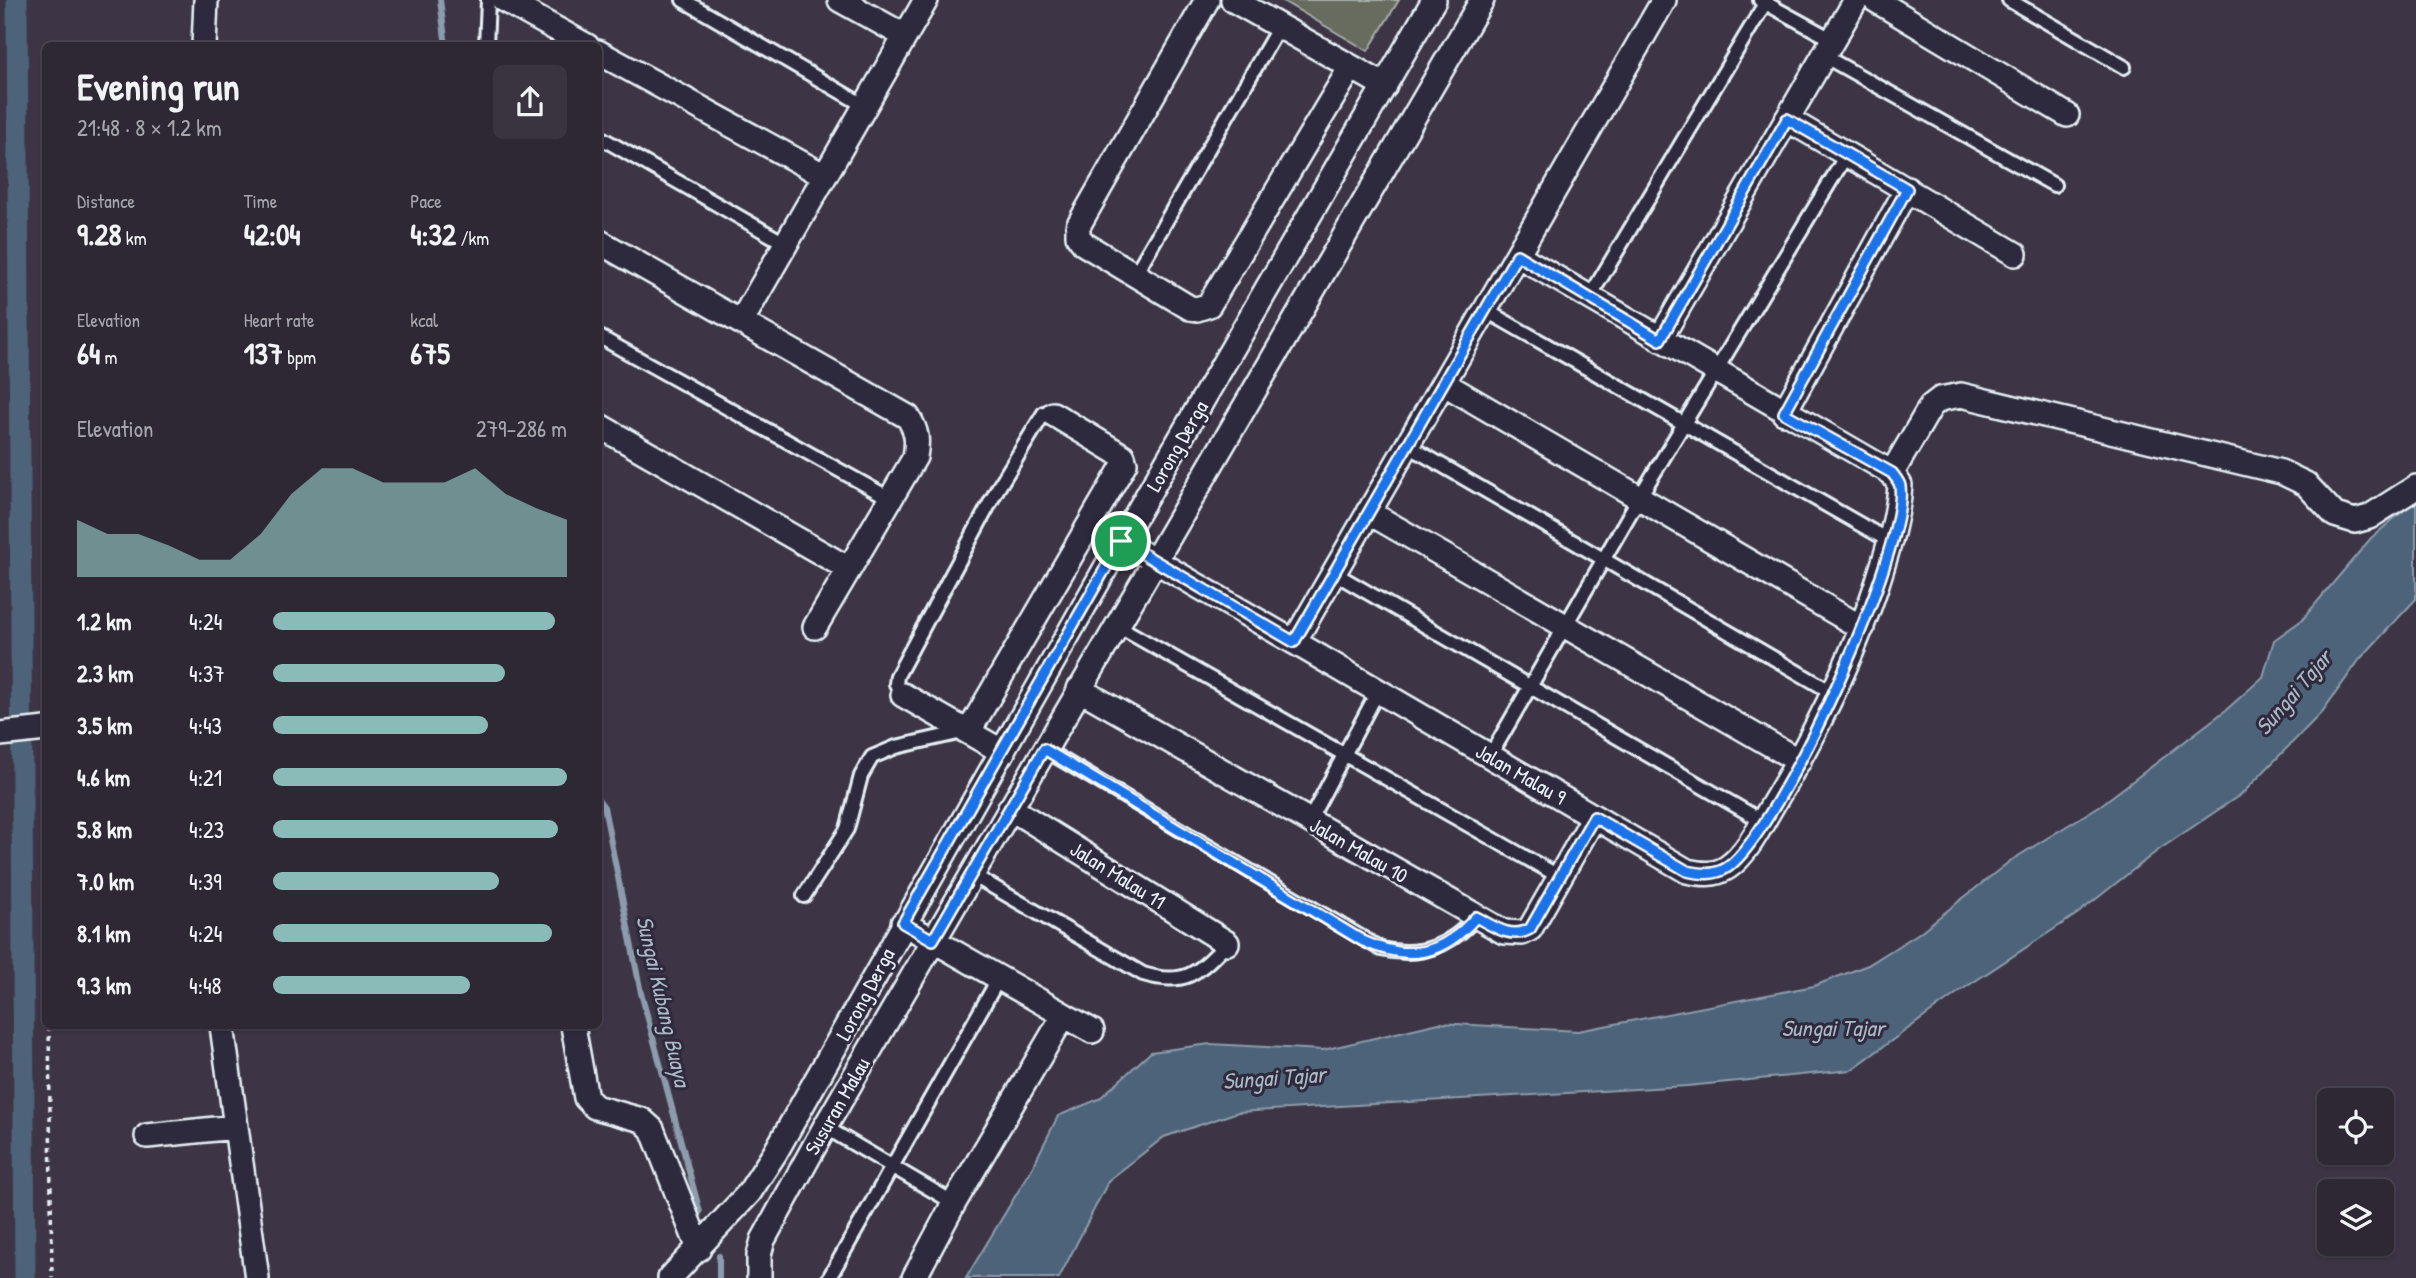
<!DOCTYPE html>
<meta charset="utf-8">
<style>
:root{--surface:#2e2834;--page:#3a3440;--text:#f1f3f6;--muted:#a7a6ac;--line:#49444f;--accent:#8bbbb9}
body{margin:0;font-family:"Patrick Hand",sans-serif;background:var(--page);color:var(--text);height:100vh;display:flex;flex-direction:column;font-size:26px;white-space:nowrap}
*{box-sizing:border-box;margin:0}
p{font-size:23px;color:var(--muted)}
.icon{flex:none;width:38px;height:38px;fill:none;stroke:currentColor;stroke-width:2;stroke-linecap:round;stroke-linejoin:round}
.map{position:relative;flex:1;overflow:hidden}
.drawer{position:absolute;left:42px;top:42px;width:560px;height:987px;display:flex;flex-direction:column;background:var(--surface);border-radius:10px;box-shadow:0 2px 5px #0004,0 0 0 2px var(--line)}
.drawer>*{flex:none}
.buttons{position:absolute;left:2317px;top:1088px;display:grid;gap:14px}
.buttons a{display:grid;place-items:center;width:77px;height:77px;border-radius:10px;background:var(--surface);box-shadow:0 2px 5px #0004,0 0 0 2px var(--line);font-size:35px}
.pin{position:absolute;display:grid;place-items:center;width:60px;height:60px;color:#fff;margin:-30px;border:4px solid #fff;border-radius:50%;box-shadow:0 2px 7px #0007}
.round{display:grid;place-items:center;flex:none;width:74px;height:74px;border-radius:10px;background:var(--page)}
.summary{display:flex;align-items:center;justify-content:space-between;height:119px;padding:0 35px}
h1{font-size:38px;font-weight:700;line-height:52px}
.metrics{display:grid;grid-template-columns:repeat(3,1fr);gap:10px;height:119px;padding:7px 35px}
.metrics div{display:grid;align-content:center}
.metrics b{font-size:30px;font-weight:700}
.metrics small{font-size:19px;font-weight:400}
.metrics p{font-size:19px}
.chart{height:196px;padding:14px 35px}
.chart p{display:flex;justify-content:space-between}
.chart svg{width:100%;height:126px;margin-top:7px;fill:var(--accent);opacity:.7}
ul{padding:0 35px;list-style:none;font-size:23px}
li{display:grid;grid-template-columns:112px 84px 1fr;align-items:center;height:52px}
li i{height:18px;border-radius:9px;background:var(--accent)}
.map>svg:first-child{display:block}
</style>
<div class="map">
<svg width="2416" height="1278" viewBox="0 0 2416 1278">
<rect width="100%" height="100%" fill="#3d3545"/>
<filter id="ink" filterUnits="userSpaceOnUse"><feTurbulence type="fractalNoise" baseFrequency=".0143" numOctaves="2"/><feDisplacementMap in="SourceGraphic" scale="14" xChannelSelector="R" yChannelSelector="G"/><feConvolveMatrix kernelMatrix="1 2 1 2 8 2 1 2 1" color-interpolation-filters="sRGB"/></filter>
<g filter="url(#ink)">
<path fill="#686c5e" stroke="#a8aeab" stroke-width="2" d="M1281,0H1399L1368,51Z"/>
<path fill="#4e6479" stroke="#8c9cac" stroke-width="2" d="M2416,500V599L2360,659L2322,712L2243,793L2157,851L2077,914L1960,991L1851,1070L1687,1086L1238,1112L1164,1137L1109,1180L1059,1278H966L1031,1170L1058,1116L1099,1099L1151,1052L1210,1044L1323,1050L1439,1023L1578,1031L1814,986L1868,965L1919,933L2010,861L2101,805L2226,710L2263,677L2274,640L2302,620L2371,538Z"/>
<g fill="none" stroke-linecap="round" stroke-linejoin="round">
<path stroke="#8c9cac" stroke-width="6" d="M440,0L446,46
M598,799L604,807L641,993L700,1212
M719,1256V1278"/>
<path stroke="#4e6479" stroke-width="21" d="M17,0L25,1278"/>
<g stroke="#e8f1f8" stroke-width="18">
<path id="service" d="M683,0L865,106
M1760,0L1833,40
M2009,0L2124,67
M486,46L488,0
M1824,56L2054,185
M598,136L786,244
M1134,276L1279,27
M1589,298L1767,0
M1485,310L1891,542
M598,336L891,499
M1407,445L1835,694
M1334,573L1762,821
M1116,625L1560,877
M903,695L896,684L897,676L998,488L1044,413L1053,414
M1044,749L1381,949C1420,958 1450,947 1476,917
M1490,756L1639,498L1847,154
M1309,821L1378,691
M971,874L1143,974C1186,987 1199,972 1227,943
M804,896L847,829L861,776L872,757L896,747L967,731
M825,1127L954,1203
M829,1278L999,978"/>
</g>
<g stroke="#e8f1f8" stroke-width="28">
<path id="minor" d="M504,0L587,46
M840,0L905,36
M1207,0L1078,226V236L1084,244L1190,308L1197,309L1209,305L1351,67
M1233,0L1385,86
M1875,0L2067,115
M204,46L206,0
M598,52L825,176
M1787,119L2015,254
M598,241L908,417C917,431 918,440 915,457L815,627
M741,322L926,0
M1660,339L1856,0
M1443,383L1862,628
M1784,413L1907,189
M598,425L849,569
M1892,473L1931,406L1940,399L1961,395L2281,472L2306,484L2335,515L2355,521L2369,517L2416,487
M1368,512L1799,761
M1121,541L1687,871C1701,874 1715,876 1728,867C1747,854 1760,826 1772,806C1815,735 1851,663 1877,584C1887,552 1898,519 1900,485L1892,473L1517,255
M1294,642L1664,0
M1079,689L1504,932L1522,933L1530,929L1594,817
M903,695L1003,752
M969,731L1125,463L1123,456L1053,414
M0,734L46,729
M1010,808L1227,943
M903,923L1092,1031
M222,1026L257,1278
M573,1026L586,1098L595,1107L642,1120L652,1129L699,1249
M147,1136L235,1127
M670,1278L749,1193L775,1153L1121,541L1434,0
M759,1278V1255L763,1240L825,1127L1482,0
M914,1278L954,1203L1064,1015"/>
</g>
<path stroke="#e8f1f8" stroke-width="3.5" stroke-dasharray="5 5" stroke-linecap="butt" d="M49,1026L52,1278"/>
<use href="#service" stroke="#2f2a3d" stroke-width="12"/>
<use href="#minor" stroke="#2f2a3d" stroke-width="23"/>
</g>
</g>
<g fill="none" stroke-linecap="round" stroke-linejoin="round" filter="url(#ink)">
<g stroke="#fff" stroke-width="14">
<path id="route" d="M1787,119L1907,189L1784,413L1892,473C1895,477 1899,481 1900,486C1909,548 1779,831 1728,867C1715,876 1701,874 1687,871L1594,817L1530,929C1511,940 1493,926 1476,917C1443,955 1409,962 1363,941L1044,749L933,940L903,923L1121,541L1294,642L1517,255L1660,340Z"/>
</g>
<use href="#route" stroke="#1a73e8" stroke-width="9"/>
</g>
<g text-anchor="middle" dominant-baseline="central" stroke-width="6" stroke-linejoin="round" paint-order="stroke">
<g font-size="21" fill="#e8f1f8" stroke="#2f2a3d">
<text transform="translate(1177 446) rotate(-60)">Lorong Derga</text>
<text transform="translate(1521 774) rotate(30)">Jalan Malau 9</text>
<text transform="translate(1359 850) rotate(30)">Jalan Malau 10</text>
<text transform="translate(1118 875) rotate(32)">Jalan Malau 11</text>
<text transform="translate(865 994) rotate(-62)">Lorong Derga</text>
<text transform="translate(837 1106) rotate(-60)">Susuran Malau</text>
</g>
<g font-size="23" font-style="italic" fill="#aab9c5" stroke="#2f2a3d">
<text transform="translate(2293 692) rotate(-49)">Sungai Tajar</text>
<text transform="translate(664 1001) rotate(77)">Sungai Kubang Buaya</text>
<text x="1833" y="1027">Sungai Tajar</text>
<text transform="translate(1274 1077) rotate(-4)">Sungai Tajar</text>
</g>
</g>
</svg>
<div class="buttons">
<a><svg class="icon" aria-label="locate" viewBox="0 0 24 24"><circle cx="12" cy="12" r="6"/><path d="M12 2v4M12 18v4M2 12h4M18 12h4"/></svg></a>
<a><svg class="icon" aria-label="layers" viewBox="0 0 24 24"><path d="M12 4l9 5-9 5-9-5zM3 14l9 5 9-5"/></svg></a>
</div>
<div class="pin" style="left:1121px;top:541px;background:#1e9e55"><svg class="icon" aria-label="arrive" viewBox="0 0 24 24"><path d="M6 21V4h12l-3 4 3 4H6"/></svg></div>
<section class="drawer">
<div class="summary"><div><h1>Evening run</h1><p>21:48 · 8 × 1.2 km</p></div><a class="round"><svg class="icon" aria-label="share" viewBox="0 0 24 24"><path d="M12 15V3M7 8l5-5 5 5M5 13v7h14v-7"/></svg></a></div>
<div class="metrics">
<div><p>Distance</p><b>9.28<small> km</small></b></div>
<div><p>Time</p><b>42:04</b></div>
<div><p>Pace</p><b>4:32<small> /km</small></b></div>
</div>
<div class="metrics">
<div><p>Elevation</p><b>64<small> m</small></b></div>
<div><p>Heart rate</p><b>137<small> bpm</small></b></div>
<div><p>kcal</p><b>675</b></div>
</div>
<div class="chart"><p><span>Elevation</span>279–286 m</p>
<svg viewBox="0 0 160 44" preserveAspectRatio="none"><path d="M0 44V24L10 29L20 29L30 33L40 38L50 38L60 29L70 15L80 6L90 6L100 11L110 11L120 11L130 6L140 15L150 20L160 24V44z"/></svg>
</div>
<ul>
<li><b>1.2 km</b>4:24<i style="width:96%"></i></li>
<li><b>2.3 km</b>4:37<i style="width:79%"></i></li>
<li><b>3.5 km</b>4:43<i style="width:73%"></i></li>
<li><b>4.6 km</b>4:21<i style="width:100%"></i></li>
<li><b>5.8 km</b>4:23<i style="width:97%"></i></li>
<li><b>7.0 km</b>4:39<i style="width:77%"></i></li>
<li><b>8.1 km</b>4:24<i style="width:95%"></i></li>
<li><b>9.3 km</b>4:48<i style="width:67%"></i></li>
</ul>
</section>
</div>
